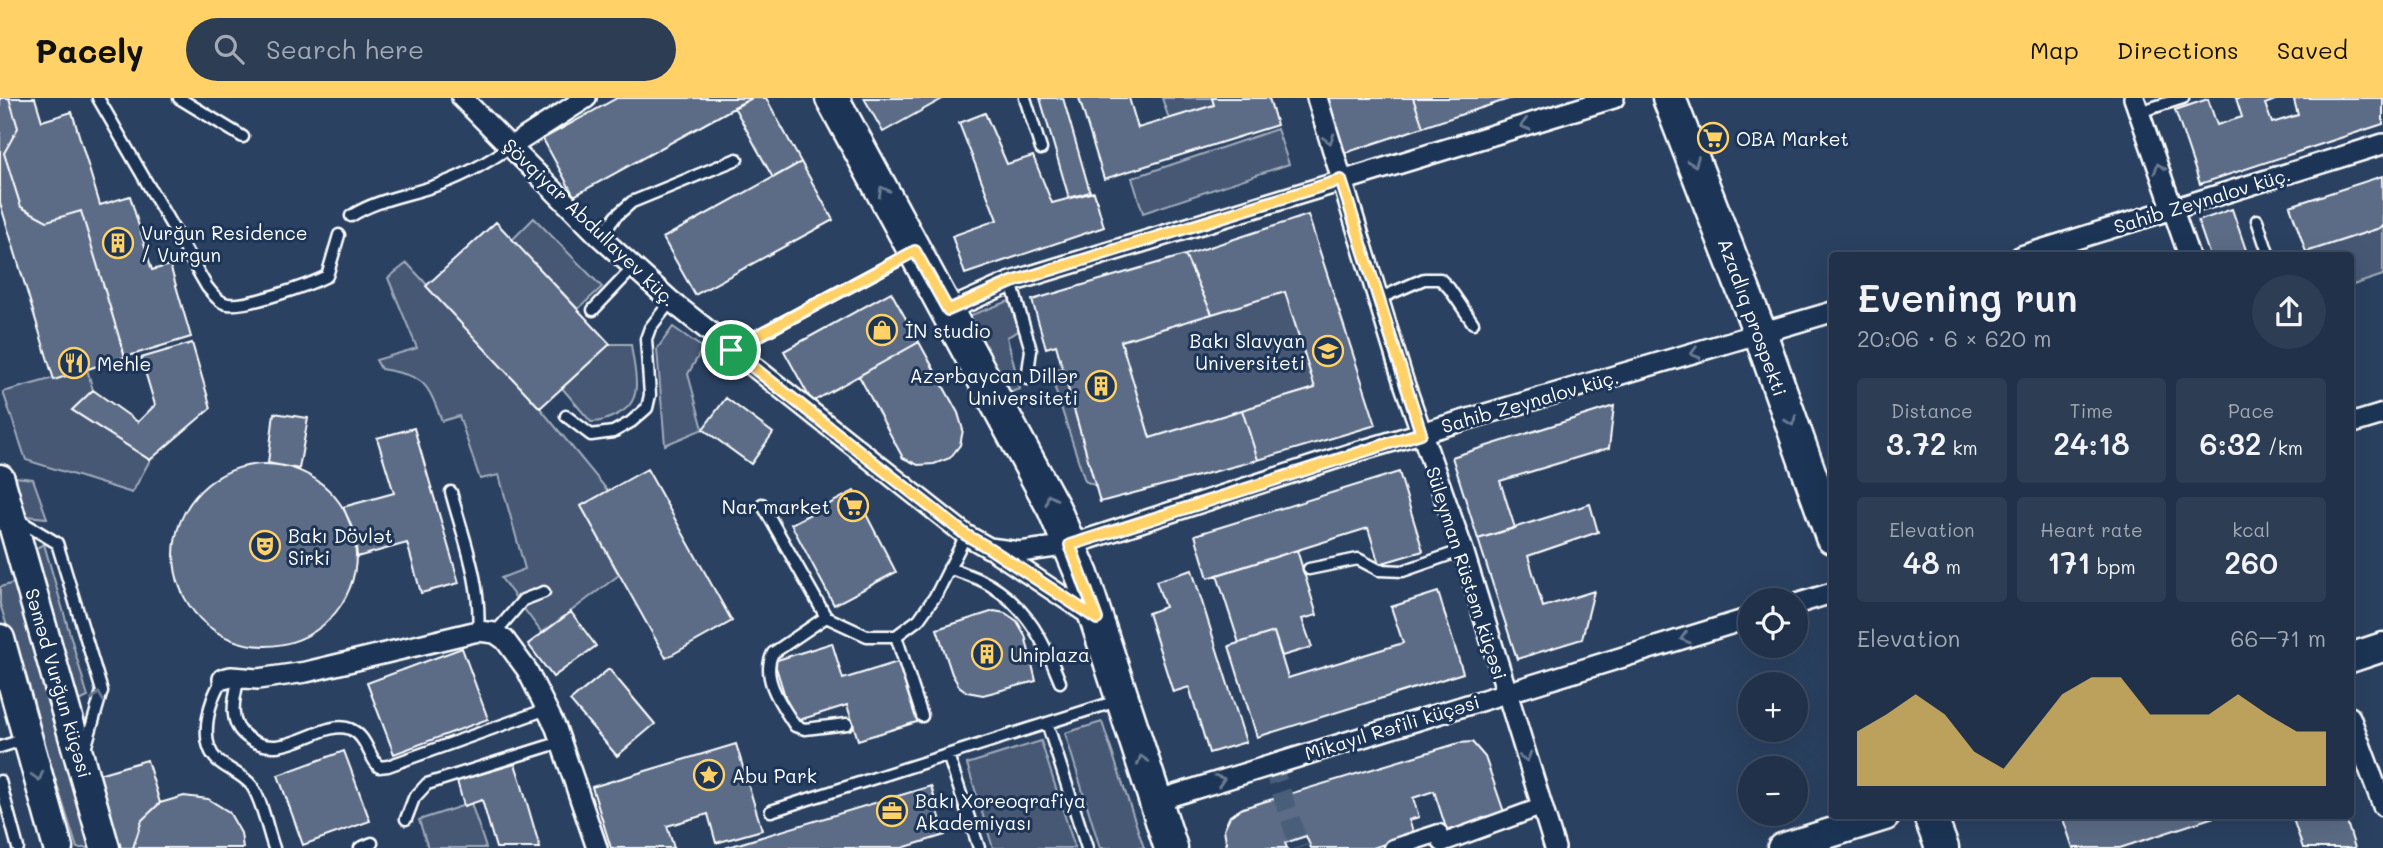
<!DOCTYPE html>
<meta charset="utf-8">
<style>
:root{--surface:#203149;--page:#2d3d53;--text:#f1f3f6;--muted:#a2a9b4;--line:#3d4c61;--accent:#ffd166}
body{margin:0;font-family:Mali,sans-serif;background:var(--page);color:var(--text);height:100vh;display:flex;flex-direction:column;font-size:26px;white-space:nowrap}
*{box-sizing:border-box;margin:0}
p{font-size:23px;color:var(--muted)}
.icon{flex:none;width:38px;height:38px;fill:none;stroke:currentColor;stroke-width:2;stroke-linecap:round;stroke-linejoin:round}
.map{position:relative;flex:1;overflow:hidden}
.drawer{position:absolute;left:1829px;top:154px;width:525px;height:567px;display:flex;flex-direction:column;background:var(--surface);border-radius:7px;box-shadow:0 7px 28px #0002,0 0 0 2px var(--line)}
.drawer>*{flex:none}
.buttons{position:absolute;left:1738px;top:490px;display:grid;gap:14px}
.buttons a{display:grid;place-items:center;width:70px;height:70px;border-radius:50%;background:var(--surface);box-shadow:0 7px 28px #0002,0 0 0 2px var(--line);font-size:35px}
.pin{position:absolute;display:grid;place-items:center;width:60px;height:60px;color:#fff;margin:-30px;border:4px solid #fff;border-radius:50%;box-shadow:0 2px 7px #0007}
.round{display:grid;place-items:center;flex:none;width:74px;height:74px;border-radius:37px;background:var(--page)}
.head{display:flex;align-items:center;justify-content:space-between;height:119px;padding:0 28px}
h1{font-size:38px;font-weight:600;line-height:52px}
.stats{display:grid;grid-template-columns:repeat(3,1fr);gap:10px;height:119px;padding:7px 28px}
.stats div{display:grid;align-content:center;border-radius:7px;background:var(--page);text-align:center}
.stats b{font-size:30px;font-weight:600}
.stats small{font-size:19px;font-weight:400}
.stats p{font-size:19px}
.chart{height:196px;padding:14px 28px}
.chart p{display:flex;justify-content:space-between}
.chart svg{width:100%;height:126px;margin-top:7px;fill:var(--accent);opacity:.7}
header{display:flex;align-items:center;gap:42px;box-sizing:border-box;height:98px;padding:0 35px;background:var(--accent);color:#111}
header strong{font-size:33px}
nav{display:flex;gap:38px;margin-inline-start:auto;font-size:24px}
.search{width:490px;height:63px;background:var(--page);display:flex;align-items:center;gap:18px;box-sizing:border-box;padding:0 24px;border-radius:38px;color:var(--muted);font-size:26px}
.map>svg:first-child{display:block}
</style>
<header>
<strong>Pacely</strong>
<div class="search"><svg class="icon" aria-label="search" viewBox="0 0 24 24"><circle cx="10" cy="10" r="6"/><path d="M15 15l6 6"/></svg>Search here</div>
<nav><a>Map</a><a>Directions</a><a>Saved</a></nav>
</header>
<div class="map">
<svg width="2383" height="750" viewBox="0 0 2383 750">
<rect width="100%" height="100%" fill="#2a4161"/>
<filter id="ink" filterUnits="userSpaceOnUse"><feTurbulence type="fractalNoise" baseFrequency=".0143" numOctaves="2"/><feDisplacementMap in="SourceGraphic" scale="14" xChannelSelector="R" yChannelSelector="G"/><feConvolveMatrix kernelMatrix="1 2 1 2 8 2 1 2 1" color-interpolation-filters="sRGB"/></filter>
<g filter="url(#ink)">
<path fill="#465975" stroke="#a2acba" stroke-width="2" d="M1162,0H1212L1214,7L1169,21Z
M1277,31L1289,66L1143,115L1132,80Z
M534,120L602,189L578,211L512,142Z
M2383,129V177L2350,188V158L2307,157L2306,154Z
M407,165L540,310L608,393L581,408L619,477L542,535L501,480L525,471L499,377L480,381L459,318L442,323C426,282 425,279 381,271L376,262L417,250L388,180Z
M1285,194L1315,290L1150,340L1121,243Z
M1009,203L1019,233L1007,239L1020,291L1008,295L966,219Z
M673,229L703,250L688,276L703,331L665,347L657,251Z
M610,246H631C634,273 646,302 618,316C608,321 602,324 591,324L562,290Z
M1062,270L1096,388L1085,383L1049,272Z
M87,271L93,292L72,312L150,362L132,395L26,362L3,294Z
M15,379L33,381L47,420L26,418Z
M44,446L88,599L79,603L36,450Z
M21,483L90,750H77L0,506V489Z
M1102,624L1144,750H1100L1065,635Z
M1041,643L1075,750H993L967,666Z
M471,705L486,750H428L419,722Z"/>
<path fill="#5b6c86" stroke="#fff" stroke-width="2" d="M0,0H9L18,30L4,55L21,109L47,123L81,113L125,259L54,282L0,105Z
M9,0H35L42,23L72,14L100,107L130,98L152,172L170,167L191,239L125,259L81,113L47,123L21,109L4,55L18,30Z
M617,0H752L574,98L543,41Z
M752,0H766L801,64L773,80L734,9Z
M864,0H944L883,34Z
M1040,0H1063L1090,94L1069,100Z
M1079,0H1129L1138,30L1214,7L1212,0H1269L1277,27L1104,81Z
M1327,0H1413L1423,29L1345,55Z
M1413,0H1512L1423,29Z
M2236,0H2280L2265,6L2272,25L2298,17L2294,2L2300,0H2383V26L2200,86L2175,12L2208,1L2217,27L2242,19Z
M985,15L1007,66L1033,58L1052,105L1094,94L1104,129L965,176L952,138L997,122L959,25Z
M801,64L833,122L695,197L663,140Z
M2382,78L2383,129L2306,154L2290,108Z
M2232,111L2248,158H2210L2198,123Z
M1308,117L1376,327L1258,362L1242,312L1315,290L1285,194L1212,216L1185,157Z
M496,124L610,246L540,310L426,188Z
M1185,157L1212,216L1121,243L1150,340L1242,312L1258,362L1100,404L1056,247L1046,250L1032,202Z
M891,194L919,244L812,304L784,253Z
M919,244L958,315L963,332L960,347L950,360L934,366L918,367L903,360L859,278Z
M192,245L211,310L150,362L72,312L93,292L138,324L155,307L141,260Z
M726,300L773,335L751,366L703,331Z
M1614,308L1609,350L1500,383L1515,430L1478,441L1452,359Z
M274,315L308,320L299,371L268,365Z
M414,330L459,485L421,495L407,445L357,459L355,437L343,409L394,395L377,340Z
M174 457a91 91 0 1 1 182 0a91 91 0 1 1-182 0Z
M647,371L732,523L666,560L581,408Z
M1399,374L1423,453L1379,466L1368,430L1208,480L1195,437Z
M854,393L896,474L834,507L791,426Z
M1590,406L1598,434L1528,458L1543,509L1594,493L1582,541L1517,561L1478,441Z
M1297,452L1317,517L1302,521L1312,549L1282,558L1274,534L1239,545L1217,477Z
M1192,472L1246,644L1209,655L1189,589L1173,594L1148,515L1165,509L1156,483Z
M1438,494L1463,575L1257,639L1229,548L1274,534L1288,580L1403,545L1391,509Z
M994,513L1005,515L1017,523L1025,537L1036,583L983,597L967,594L959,588L952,576L937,531Z
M571,514L596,548L553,579L528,546Z
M832,545L843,581L901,563L920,623L858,642L847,607L793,624L774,563Z
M462,550L488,621L394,656L367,585Z
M609,571L655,626L617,658L570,603Z
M1472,644L1485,659L1504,714L1447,733L1434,693L1413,700L1419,719L1409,722L1414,736L1373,750H1311L1306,738L1285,745L1287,750H1227L1224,731L1230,718L1243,710L1459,645Z
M736,646L762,732L716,745L708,716L667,728L674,750H611L592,689Z
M344,653L370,723L303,747L278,677Z
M147,662L160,705L142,722L133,750H117L95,677Z
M515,666L520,681L540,750H496L482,702L464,708L457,683Z
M931,688L945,737L902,750H725Z
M184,698L208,701L229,714L241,735L243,750H133L142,722L160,705Z
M2062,718H2217L2120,750H2073Z
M2292,718H2345L2355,750H2303Z"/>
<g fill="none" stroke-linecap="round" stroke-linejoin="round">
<path stroke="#4a5e79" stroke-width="19" stroke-dasharray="19 10" stroke-linecap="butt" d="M1272,666L1300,750"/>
<g stroke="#fff" stroke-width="15">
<path id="service" d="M98,0L207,189C213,196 219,205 228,206C247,209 309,187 327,178L339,137
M179,0L243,39
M1025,0L1041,51
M2139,14L2183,0
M351,118C379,100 412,97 443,85C468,76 488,64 510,49
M2257,122L2269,158
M600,139L616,118L632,104L737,61
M1011,184L1031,252L1027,281
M1378,201L1424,181H1440L1449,190L1473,225
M593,212L633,170
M731,252L912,155
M566,318L591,337L613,334L631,324L647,310L650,297L646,241L650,230L671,203
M451,394C463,439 482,486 478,533
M762,406L826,519L867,538H896L922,618
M17,421L57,445L102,593L85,651
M949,470C962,475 977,479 990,487C1027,509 1045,545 1060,584
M1309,471L1358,461L1379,472L1403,473L1463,452
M826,519L773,555C760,579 782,608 795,628L805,631L847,626
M495,535L523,502L544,494
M896,538L919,521L936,497L966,437
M239,579C234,600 227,625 247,639C283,667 321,620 350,631C367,638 368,658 379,669L388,668L547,611
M223,581C209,599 198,644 217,662C228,672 243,676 252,688C263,705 267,731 274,750
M1047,625L1087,750
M0,649L26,641
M948,657L979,750
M0,683L18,750
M771,713L1120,602
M406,721L414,700L427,686L561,644
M360,750L372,745"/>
</g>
<g stroke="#fff" stroke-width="21">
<path id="pedestrian" d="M1393,750L1439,735L1442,745L1541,709"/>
</g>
<g stroke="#fff" stroke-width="24">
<path id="minor" d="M462,0L600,139L671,203L966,437L989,450L1020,454L1070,447L1353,355L1832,214
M1317,0L1403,282L1463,452L1555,750
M2134,0L2189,158
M510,49L586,0
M2021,158L2383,46
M948,212L1011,184L1614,0
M2350,326L2383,316
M996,454L1096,521
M1796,506L1832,495
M223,581L231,579L258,581L306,574L478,533L495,535L505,542L527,572L556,630L597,750
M2350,619L2383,708
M1155,703L1750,520"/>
</g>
<g stroke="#fff" stroke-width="33">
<path id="secondary" d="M0,381L105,750
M0,541L58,750
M2350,560L2383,549
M1782,750L1885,718"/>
</g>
<g stroke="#fff" stroke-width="37">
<path id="primary" d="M832,0L1054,411L1082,477L1171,750
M1669,0L1760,235L1832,439
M1930,718L1942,750"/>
</g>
<use href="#service" stroke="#1d3557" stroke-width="10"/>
<use href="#pedestrian" stroke="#1d3557" stroke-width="16"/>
<use href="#minor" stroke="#1d3557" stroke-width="19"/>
<use href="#secondary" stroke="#1d3557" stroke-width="28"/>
<use href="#primary" stroke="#1d3557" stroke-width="32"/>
</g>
<defs><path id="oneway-chevron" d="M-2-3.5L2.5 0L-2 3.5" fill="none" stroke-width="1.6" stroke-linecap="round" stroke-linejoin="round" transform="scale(1.75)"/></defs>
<g stroke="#6c7c92">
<use href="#oneway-chevron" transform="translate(1525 27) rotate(163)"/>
<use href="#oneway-chevron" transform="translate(1329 41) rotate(73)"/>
<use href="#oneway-chevron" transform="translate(1694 64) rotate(69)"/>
<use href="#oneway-chevron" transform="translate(2159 70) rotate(-110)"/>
<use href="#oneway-chevron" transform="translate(883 93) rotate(-118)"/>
<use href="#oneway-chevron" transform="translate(1695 255) rotate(164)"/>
<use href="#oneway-chevron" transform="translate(1791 323) rotate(70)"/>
<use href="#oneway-chevron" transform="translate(1050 401) rotate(-115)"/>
<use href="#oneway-chevron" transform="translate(1685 540) rotate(163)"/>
<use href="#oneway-chevron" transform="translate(98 599) rotate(-82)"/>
<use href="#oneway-chevron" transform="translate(1526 659) rotate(73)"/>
<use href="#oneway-chevron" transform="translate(1142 662) rotate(-108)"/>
<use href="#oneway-chevron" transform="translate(38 678) rotate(74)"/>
<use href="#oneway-chevron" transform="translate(1220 682) rotate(-18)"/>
</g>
</g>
<g fill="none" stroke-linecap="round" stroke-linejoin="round" filter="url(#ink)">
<g stroke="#fff" stroke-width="14">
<path id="route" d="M1341,82L1421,335L1070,447L1097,521L989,450L966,437L731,252L915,153L948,212L1012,184Z"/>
</g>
<use href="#route" stroke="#ffd166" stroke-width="9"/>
</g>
<defs>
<g id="supermarket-ring" transform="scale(1.575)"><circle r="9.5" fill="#1d3557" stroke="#ffd166" stroke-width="1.5"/><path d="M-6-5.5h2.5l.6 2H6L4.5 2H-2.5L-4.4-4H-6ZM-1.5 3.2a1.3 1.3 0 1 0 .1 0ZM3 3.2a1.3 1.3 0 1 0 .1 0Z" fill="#ffd166"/></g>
<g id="building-ring" transform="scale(1.575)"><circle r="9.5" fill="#1d3557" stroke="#ffd166" stroke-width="1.5"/><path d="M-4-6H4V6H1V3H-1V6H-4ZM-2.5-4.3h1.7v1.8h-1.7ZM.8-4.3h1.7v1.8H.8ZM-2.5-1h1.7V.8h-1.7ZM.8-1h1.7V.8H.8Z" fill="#ffd166"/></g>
<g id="shop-ring" transform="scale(1.575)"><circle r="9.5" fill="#1d3557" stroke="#ffd166" stroke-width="1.5"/><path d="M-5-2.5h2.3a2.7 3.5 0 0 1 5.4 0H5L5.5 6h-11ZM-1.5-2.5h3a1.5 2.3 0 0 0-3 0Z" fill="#ffd166"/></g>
<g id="university-ring" transform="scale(1.575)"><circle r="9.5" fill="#1d3557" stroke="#ffd166" stroke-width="1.5"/><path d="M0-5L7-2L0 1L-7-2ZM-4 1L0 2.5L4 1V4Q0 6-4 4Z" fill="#ffd166"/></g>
<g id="restaurant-ring" transform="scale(1.575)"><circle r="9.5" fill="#1d3557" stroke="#ffd166" stroke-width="1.5"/><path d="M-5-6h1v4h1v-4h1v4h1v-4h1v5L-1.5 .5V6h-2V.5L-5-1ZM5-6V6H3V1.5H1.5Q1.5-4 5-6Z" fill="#ffd166"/></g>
<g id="theatre-ring" transform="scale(1.575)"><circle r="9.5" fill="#1d3557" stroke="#ffd166" stroke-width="1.5"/><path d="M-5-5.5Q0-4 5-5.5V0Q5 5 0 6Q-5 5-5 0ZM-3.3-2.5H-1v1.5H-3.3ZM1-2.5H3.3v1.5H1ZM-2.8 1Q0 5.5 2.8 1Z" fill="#ffd166"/></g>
<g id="sight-ring" transform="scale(1.575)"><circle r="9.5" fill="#1d3557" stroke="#ffd166" stroke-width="1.5"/><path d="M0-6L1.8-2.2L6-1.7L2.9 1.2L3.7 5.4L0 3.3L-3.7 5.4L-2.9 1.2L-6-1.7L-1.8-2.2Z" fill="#ffd166"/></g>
<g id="office-ring" transform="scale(1.575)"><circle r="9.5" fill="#1d3557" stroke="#ffd166" stroke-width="1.5"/><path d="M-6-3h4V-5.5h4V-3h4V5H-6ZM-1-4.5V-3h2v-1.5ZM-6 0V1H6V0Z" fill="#ffd166"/></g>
</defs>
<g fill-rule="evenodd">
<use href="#supermarket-ring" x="1713" y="40"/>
<use href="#building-ring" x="118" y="145"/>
<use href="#shop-ring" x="882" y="232"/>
<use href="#university-ring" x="1328" y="253"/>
<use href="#restaurant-ring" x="74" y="265"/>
<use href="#building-ring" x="1101" y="288"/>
<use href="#supermarket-ring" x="853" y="408"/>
<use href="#theatre-ring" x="265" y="448"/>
<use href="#building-ring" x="987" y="556"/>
<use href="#sight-ring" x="709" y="677"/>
<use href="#office-ring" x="892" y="713"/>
</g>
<g text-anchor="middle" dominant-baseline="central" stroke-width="6" stroke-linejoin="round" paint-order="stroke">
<g font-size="19" fill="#fff" stroke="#1d3557" text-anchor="start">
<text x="1736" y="40">OBA Market</text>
<text x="141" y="134">Vurğun Residence<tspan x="141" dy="22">/ Vurgun</tspan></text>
<text x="905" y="232">İN studio</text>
<text x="1305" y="242" text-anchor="end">Bakı Slavyan<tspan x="1305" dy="22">Universiteti</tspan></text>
<text x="97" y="265">Mehle</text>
<text x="1078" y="277" text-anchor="end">Azərbaycan Dillər<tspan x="1078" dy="22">Universiteti</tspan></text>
<text x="830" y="408" text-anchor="end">Nar market</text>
<text x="288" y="437">Bakı Dövlət<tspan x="288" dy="22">Sirki</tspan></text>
<text x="1010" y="556">Uniplaza</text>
<text x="732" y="677">Abu Park</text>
<text x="915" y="702">Bakı Xoreoqrafiya<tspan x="915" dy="22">Akademiyası</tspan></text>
</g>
<g font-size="19" fill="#fff" stroke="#1d3557">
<text transform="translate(2202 102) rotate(-17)">Sahib Zeynalov küç.</text>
<text transform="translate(590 124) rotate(44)">Şövqiyar Abdullayev küç.</text>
<text transform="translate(1753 219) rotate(70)">Azadlıq prospekti</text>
<text transform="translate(1530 303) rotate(-16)">Sahib Zeynalov küç.</text>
<text transform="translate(1467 475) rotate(72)">Süleyman Rüstəm küçəsi</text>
<text transform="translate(59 585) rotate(74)">Səməd Vurğun küçəsi</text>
<text transform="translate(1392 629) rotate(-17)">Mikayıl Rəfili küçəsi</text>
</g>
</g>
</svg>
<div class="buttons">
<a><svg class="icon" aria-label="locate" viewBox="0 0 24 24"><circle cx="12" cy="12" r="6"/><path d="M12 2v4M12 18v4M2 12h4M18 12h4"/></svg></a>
<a>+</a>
<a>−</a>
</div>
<div class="pin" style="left:731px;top:252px;background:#1e9e55"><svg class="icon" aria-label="arrive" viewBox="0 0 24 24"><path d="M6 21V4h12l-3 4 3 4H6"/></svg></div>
<section class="drawer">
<div class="head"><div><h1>Evening run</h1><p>20:06 · 6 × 620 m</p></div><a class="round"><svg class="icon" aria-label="share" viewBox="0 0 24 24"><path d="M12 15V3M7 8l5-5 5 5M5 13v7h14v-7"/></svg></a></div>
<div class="stats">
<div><p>Distance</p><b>3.72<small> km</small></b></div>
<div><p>Time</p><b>24:18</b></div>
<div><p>Pace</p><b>6:32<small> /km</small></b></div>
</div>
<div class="stats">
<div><p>Elevation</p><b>48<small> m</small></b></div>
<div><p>Heart rate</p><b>171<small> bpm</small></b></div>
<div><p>kcal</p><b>260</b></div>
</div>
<div class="chart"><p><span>Elevation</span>66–71 m</p>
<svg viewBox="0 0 160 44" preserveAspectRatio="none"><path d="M0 44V25L10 19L20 12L30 19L40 32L50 38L60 25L70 12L80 6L90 6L100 19L110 19L120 19L130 12L140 19L150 25L160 25V44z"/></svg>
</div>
</section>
</div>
